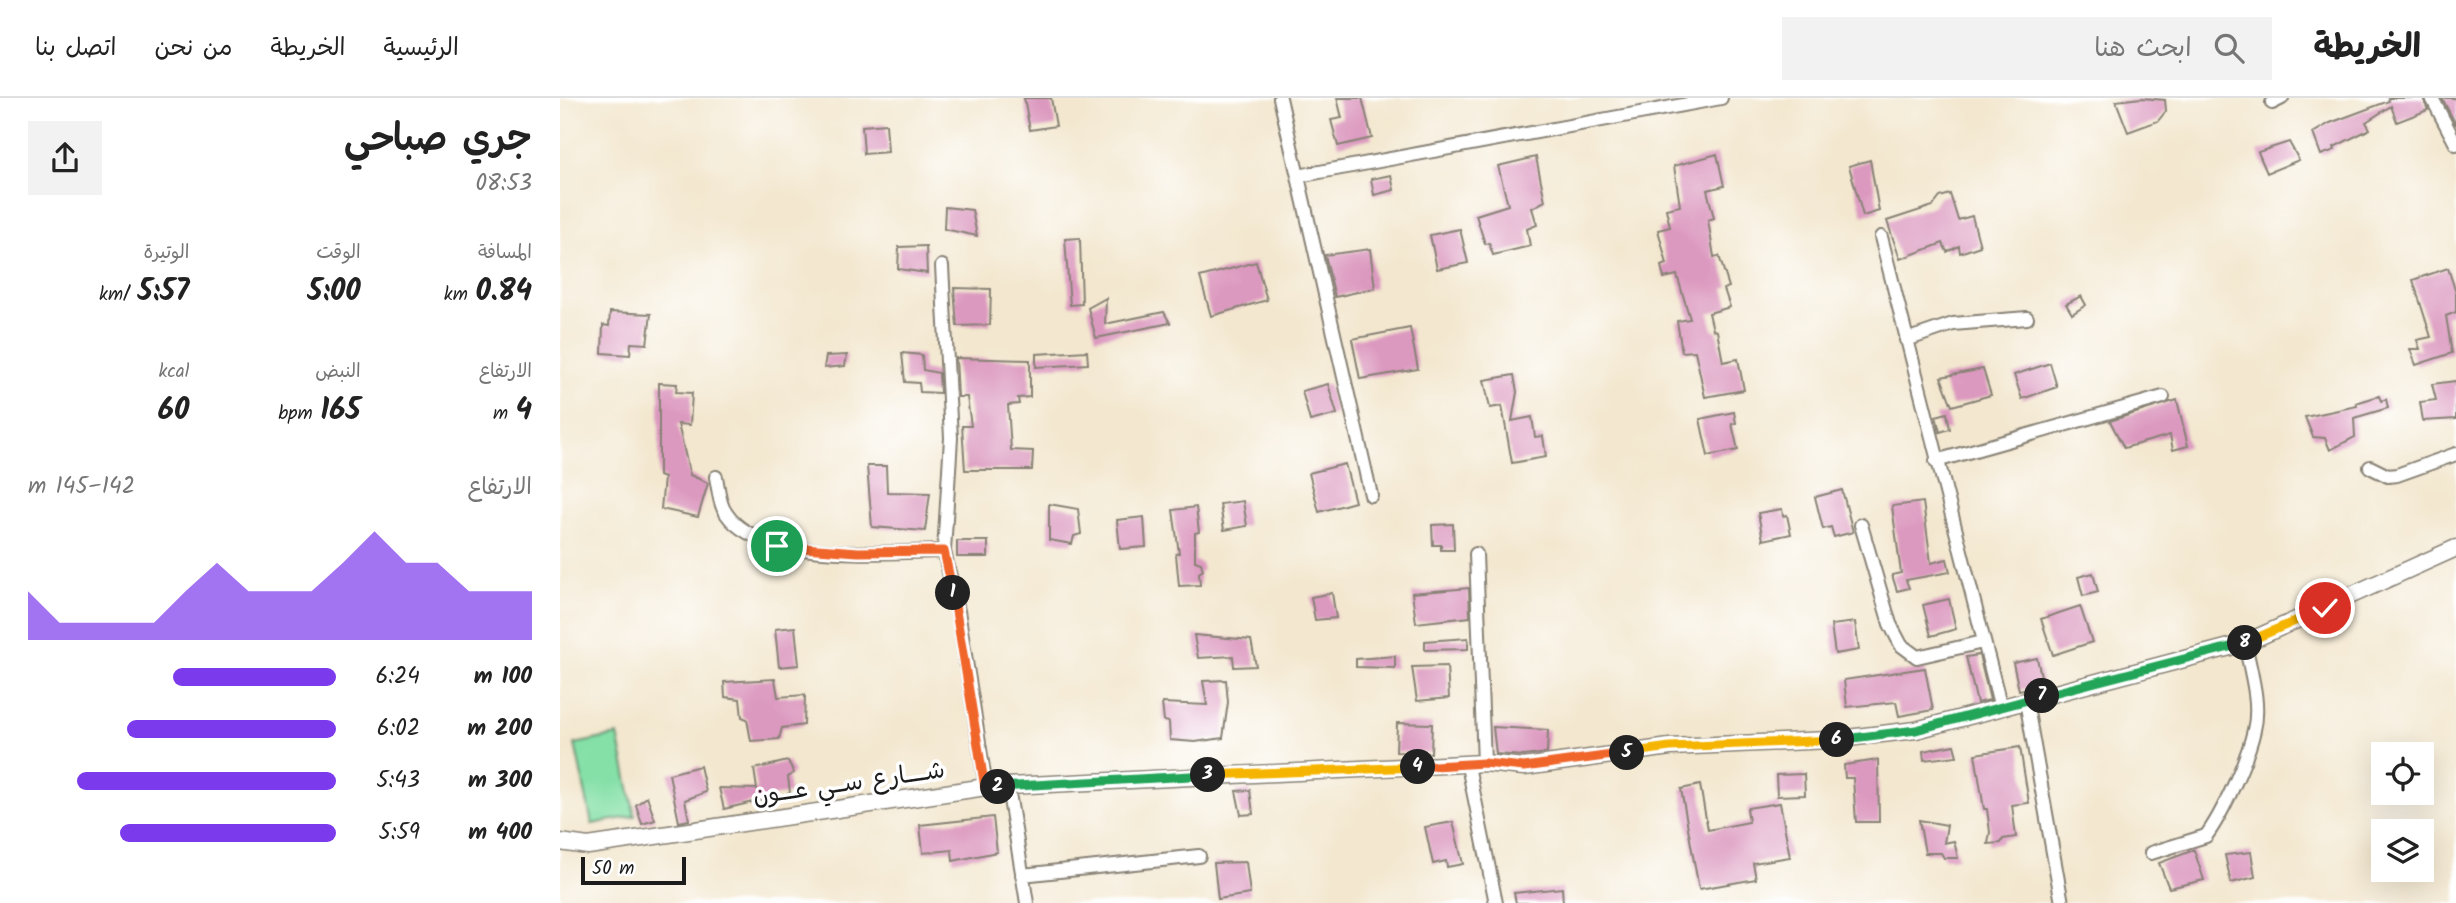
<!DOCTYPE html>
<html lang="ar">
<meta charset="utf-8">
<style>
:root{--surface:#fff;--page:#f2f2f2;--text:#222;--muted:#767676;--line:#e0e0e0;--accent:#7c3aed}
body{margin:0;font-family:Kalam,"Playpen Sans Arabic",sans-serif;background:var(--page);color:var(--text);direction:rtl;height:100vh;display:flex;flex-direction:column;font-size:26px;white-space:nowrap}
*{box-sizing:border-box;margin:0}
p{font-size:23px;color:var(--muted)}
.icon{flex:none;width:38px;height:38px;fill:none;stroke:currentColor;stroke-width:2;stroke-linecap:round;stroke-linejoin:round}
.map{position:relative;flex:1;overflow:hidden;direction:ltr}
.side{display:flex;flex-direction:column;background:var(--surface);width:560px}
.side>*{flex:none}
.fabs{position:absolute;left:1811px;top:644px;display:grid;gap:14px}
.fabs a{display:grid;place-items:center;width:63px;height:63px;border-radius:0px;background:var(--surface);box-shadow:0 7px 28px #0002;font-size:35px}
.scale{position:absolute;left:21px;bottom:18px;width:105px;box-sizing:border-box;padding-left:7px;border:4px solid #1c1c1c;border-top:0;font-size:19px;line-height:24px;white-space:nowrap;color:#1c1c1c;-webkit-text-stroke:5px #fff;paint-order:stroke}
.pin{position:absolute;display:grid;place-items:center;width:60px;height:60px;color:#fff;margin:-30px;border:4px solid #fff;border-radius:50%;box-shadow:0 2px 7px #0007}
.km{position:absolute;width:35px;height:35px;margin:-18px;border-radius:50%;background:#222;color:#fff;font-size:19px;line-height:35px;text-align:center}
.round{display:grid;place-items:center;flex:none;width:74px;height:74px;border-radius:0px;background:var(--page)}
.overview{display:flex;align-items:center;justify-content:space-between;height:119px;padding:0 28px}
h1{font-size:38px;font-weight:600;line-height:52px}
.metrics{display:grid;grid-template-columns:repeat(3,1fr);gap:10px;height:119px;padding:7px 28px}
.metrics div{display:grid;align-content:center}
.metrics b{font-size:30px;font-weight:600}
.metrics small{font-size:19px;font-weight:400}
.metrics p{font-size:19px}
.chart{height:196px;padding:14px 28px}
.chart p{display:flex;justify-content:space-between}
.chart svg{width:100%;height:126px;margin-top:7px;fill:var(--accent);opacity:.7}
ul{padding:0 28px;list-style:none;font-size:23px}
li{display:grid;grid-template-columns:112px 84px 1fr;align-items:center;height:52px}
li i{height:18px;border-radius:9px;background:var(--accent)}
header{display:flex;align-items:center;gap:42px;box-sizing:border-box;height:98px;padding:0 35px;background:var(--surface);border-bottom:2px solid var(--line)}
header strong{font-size:33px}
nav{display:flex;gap:38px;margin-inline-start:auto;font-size:24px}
.search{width:490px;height:63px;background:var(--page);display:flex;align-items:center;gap:18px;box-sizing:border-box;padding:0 24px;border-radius:0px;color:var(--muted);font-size:26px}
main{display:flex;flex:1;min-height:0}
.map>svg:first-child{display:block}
</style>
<header>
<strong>الخريطة</strong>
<div class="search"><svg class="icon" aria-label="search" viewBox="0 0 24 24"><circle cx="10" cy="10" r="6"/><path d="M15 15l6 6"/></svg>ابحث هنا</div>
<nav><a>الرئيسية</a><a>الخريطة</a><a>من نحن</a><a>اتصل بنا</a></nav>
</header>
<main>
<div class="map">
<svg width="1896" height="805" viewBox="0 0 1896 805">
<rect width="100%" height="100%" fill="#fff"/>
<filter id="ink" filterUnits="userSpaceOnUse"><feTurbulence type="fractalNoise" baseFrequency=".0143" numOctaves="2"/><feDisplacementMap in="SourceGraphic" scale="14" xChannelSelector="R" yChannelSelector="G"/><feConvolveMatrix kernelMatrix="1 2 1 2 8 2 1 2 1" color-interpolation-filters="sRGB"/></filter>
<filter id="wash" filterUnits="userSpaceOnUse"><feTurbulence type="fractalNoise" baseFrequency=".00686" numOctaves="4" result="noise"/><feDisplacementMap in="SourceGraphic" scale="28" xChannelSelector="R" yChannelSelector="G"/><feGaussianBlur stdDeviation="1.57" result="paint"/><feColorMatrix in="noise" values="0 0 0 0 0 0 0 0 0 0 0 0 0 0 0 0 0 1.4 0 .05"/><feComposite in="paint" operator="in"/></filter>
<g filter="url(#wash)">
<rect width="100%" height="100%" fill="#f3e7cf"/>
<path fill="#85e0a7" stroke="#507e62" stroke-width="2" d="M58,637L75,718L32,726L15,646Z"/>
<g id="blocks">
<path fill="#dc99bf" d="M464,0H491L496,28L470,32Z
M777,0H802L812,40L778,48L771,22L782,20Z
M1581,0L1605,2L1606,13L1598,23L1568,34L1556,3Z
M1828,0H1863L1868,12L1837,24L1831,8L1806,24L1810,31L1774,49L1775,52L1761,57L1753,35L1770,25L1829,3Z
M1882,0H1896V27Z
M326,26L328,54L304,56L302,28Z
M1729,44L1739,62L1707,75L1698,54Z
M1157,56L1164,88L1147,92L1154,120L1148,122L1154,159L1159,158L1169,189L1164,191L1170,209L1149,215L1153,232L1157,233L1163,264L1178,261L1184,292L1145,299L1135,253L1122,254L1117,223L1130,221L1117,177L1104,180L1101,168L1107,166L1098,132L1110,129L1106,111L1120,108L1114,68Z
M976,59L985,103L972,110L977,127L967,131L970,148L933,157L929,145L925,146L916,117L948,107L938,68Z
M1310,62L1319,113L1303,118L1289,68Z
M831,77L834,92L814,97L811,81Z
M1390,96L1398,122L1412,118L1420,148L1400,155L1399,148L1387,154L1383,145L1340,161L1327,123L1373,108L1380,99Z
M385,109L412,112L417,138L384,131Z
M900,131L908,165L877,171L870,137Z
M520,140L522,206L510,207L505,141Z
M366,148L367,175L338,171L339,149Z
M810,151L815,190L775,199L765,157Z
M696,164L707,202L651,218L640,179Z
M1888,170L1896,195V214L1886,218L1892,255L1856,267L1850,251H1860L1857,242L1871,239L1853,182Z
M394,190L431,191L430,227L397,228Z
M1521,198L1526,207L1512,216L1506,206Z
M546,200L545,226L604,214L610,225L536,240L528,210Z
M50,214L91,216L87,246L71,245L70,257L42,255L43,227L49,228Z
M850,230L858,271L800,281L792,241Z
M527,253L528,266L476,269V256Z
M342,255L362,257L363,272L379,275L380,295L360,294L359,285L345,284Z
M287,257L285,268L264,270L266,258Z
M396,260L470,262V299L458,300L459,306L448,307L451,352L473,353L472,372H405L402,328H411L407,299H398Z
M1490,265L1497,289L1462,301L1454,277Z
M1423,271L1431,297L1392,308L1381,279Z
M954,277L957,294L952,323L972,319L975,339L983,338L986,359L952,365L942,308L930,310L924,282Z
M1896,283V321L1863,323L1860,304L1876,302L1872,286Z
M99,285L117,286L116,294L132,295L130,327L118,326L130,377L148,385L138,419L101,411L104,380L99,378Z
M768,286L777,316L750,323L742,293Z
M1819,298L1821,303L1826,301L1828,310L1794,320L1795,339L1770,352L1765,340L1753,339L1745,319L1797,308L1796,305Z
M1617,302L1628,348L1613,352L1610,337L1564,350L1550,323Z
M1174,314L1176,325L1172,326L1178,352L1148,358L1140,321Z
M1387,315L1390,331L1380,334L1376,318Z
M785,366L795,404L759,414L749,375Z
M307,368H326L327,394L370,395L365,433L312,429Z
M1282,392L1293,434L1274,439L1271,429L1263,431L1255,399Z
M683,403L687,428L664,432L660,406Z
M1363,404L1371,465L1387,461L1390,474L1346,482L1349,490L1337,493L1332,477L1341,475L1332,408Z
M489,406L518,411L521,436L514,438L512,446L489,442Z
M636,409L639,434L635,435V463L641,465L643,472L639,475L640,487L619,488L616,456L619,455L613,412Z
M1222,411L1223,418L1227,417L1231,436L1203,442L1198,415Z
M584,419L586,449L560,451L557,422Z
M893,426L894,452H881V447H873L872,427Z
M397,443H428V459H397Z
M1533,475L1538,494L1523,498L1518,479Z
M909,490L910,519L856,525L852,495Z
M772,495L776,520L755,522L751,499Z
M1389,501L1396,531L1371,538L1363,507Z
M1520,508L1532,544L1493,557L1481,521Z
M1295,524L1299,552L1275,556L1271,527Z
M235,529L239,567L219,569L215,531Z
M634,537L691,542L696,568L674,569L673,558L638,560Z
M908,540V551L865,552V543Z
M1419,557L1430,602L1417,605L1406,559Z
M835,558V570L796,569V561Z
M1477,560L1483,587L1459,592L1453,565Z
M887,568L889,600L857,603L852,569Z
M1365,570L1373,612L1339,618L1336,604L1287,609L1284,582Z
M215,581L218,599L245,597L244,627L222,630L219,641L191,643L187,621L182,619L180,601L165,599L164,584Z
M666,582L668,604L663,640L635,644L610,642L609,624L604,623L602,605L647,607L643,583Z
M837,625L872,626L871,655L836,654Z
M933,629L988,632L987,655L964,658L936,656Z
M1394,647L1397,658L1364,662L1363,653Z
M1460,649L1469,705L1452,707L1456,739L1443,741L1441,745L1428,746L1430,734L1427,711H1424L1415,656Z
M1318,662L1319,724H1296L1293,680H1285L1284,667Z
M228,663L234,675L228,679L230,695L164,711L159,690L197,691L194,671Z
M140,668L146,694L125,702L129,722L119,724L109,676Z
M1244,676L1245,697L1217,698L1216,677Z
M1140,687L1148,732L1189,724L1187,710L1220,705L1230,759L1193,765L1196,781L1139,791L1121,691Z
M690,692L693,716L681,717L676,693Z
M87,699L95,722L82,726L76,707Z
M433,719L437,754L393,763L392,752L363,755L360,727Z
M1359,722L1387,727L1384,745L1394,743L1398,760H1384L1381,755H1365Z
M893,724L903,766L887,769L886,763L873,766L865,729Z
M1634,752L1644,782L1609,790L1599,765Z
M1691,754L1695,779L1671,785L1665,757Z
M686,764L690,796L658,801L654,765Z
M1002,790L1003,805H956L954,795Z"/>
</g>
</g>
<g filter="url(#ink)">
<use href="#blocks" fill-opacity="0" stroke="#888276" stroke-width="2"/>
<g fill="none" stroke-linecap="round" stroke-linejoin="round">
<g stroke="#888276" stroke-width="16">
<path id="minor" d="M720,0L811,397
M1872,0L1896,46
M1712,5L1722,0
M738,78L1161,0
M1321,139L1441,610
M382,168L391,340L384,453L398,513L426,689
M1346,242L1393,226L1467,220
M1376,363L1603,299
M1810,369L1828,378L1837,377L1896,356
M156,379C158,389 159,401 163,410C192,468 329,453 384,453
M1301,427L1330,526L1341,547L1357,559L1423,544
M916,456L924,665
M1466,603L1502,805
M908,668L936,805
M448,689L467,805
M1591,755L1646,738C1663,715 1688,660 1694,632C1701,605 1690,572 1685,545
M462,777L639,758"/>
</g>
<g stroke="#888276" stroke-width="19">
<path id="tertiary" d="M0,744L28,748L426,689L924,665L964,669L1110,649L1270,642L1356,632L1685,545L1896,450"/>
</g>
<use href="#minor" stroke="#fff" stroke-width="12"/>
<use href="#tertiary" stroke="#fff" stroke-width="16"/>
</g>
</g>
<g fill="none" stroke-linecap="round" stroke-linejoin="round" filter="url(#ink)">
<g stroke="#fff" stroke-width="14">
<path id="split-1" d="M217,448L298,454L384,453L393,495"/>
</g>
<g stroke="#fff" stroke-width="14">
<path id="split-2" d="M393,495L425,690L438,689"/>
</g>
<g stroke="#fff" stroke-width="14">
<path id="split-3" d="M438,689L648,677"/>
</g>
<g stroke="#fff" stroke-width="14">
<path id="split-4" d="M648,677L858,669"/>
</g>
<g stroke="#fff" stroke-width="14">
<path id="split-5" d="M858,669L924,665L964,669L1067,655"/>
</g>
<g stroke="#fff" stroke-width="14">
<path id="split-6" d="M1067,655L1110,649L1277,642"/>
</g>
<g stroke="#fff" stroke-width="14">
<path id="split-7" d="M1277,642L1356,632L1482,598"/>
</g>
<g stroke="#fff" stroke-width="14">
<path id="split-8" d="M1482,598L1685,545"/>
</g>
<g stroke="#fff" stroke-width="14">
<path id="split-9" d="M1685,545L1765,510"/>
</g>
<use href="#split-1" stroke="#f0652b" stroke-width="9"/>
<use href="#split-2" stroke="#f0652b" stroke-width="9"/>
<use href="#split-3" stroke="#22a559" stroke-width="9"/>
<use href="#split-4" stroke="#f5b400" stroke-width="9"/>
<use href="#split-5" stroke="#f0652b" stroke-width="9"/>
<use href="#split-6" stroke="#f5b400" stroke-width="9"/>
<use href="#split-7" stroke="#22a559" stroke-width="9"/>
<use href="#split-8" stroke="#22a559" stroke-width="9"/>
<use href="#split-9" stroke="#f5b400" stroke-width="9"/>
</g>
<g text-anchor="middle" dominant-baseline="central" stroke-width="7" stroke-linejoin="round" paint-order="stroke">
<g font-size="24" fill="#1c1c1c" stroke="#fff">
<text transform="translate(289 686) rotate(-8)">شــــارع ســي عـــون</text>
</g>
</g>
</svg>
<div class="fabs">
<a><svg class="icon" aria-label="locate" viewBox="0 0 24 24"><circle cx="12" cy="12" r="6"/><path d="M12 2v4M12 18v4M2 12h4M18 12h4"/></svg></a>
<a><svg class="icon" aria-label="layers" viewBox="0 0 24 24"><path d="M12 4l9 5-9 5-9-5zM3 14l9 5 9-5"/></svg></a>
</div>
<div class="scale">50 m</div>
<div class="pin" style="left:217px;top:448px;background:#1e9e55"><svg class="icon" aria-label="arrive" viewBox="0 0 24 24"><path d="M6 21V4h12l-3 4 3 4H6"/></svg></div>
<div class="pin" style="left:1765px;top:510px;background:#d93025"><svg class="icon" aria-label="check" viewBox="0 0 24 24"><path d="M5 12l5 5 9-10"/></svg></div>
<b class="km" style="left:393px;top:495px">1</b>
<b class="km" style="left:438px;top:689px">2</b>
<b class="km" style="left:648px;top:677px">3</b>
<b class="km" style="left:858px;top:669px">4</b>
<b class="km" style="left:1067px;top:655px">5</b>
<b class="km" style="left:1277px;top:642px">6</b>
<b class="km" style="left:1482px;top:598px">7</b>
<b class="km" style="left:1685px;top:545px">8</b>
</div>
<section class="side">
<div class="overview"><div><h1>جري صباحي</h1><p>08:53</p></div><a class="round"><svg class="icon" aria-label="share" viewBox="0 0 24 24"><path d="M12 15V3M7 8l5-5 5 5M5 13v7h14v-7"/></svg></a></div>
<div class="metrics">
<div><p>المسافة</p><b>0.84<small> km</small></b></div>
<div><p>الوقت</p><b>5:00</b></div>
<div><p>الوتيرة</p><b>5:57<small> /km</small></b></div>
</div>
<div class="metrics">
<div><p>الارتفاع</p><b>4<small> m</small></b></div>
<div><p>النبض</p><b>165<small> bpm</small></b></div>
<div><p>kcal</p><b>60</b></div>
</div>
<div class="chart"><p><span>الارتفاع</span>142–145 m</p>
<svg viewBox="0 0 160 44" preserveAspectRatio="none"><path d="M0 44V27L10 38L20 38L30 38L40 38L50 27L60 17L70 27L80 27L90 27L100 17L110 6L120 17L130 17L140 27L150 27L160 27V44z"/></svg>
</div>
<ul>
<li><b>100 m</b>6:24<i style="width:53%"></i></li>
<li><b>200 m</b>6:02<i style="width:68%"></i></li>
<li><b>300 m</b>5:43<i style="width:84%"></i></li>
<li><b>400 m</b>5:59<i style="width:70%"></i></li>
</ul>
</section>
</main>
